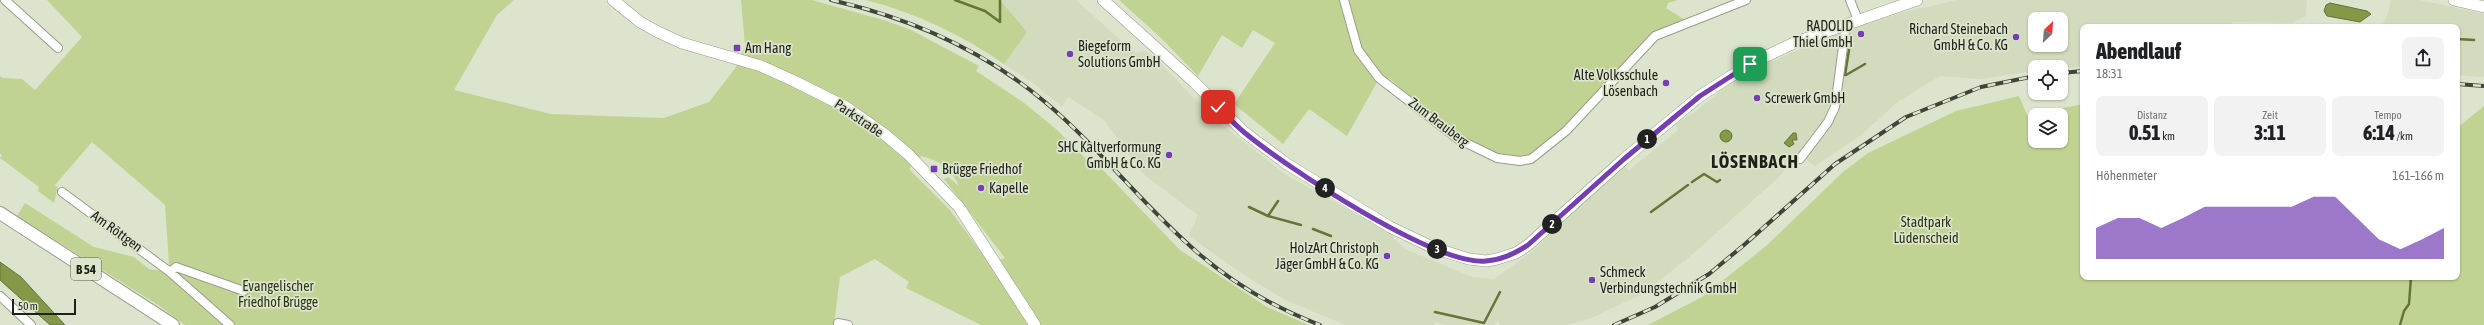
<!DOCTYPE html>
<html lang="de">
<meta charset="utf-8">
<style>
:root{--surface:#fff;--page:#f2f2f2;--text:#202124;--muted:#757577;--accent:#753eb5}
body{margin:0;font-family:"Asap Condensed",sans-serif;background:var(--page);color:var(--text);height:100vh;display:flex;flex-direction:column;font-size:15px;white-space:nowrap}
*{box-sizing:border-box;margin:0}
p{font-size:13px;color:var(--muted)}
.icon{flex:none;width:22px;height:22px;fill:none;stroke:currentColor;stroke-width:2;stroke-linecap:round;stroke-linejoin:round}
.map{position:relative;flex:1;overflow:hidden}
.details{position:absolute;left:2080px;top:24px;width:380px;height:256px;display:flex;flex-direction:column;background:var(--surface);border-radius:8px;box-shadow:0 1px 3px #0004}
.details>*{flex:none}
.needle{width:26px;rotate:25deg}
.buttons{position:absolute;left:2028px;top:12px;display:grid;gap:8px}
.buttons a{display:grid;place-items:center;width:40px;height:40px;border-radius:8px;background:var(--surface);box-shadow:0 1px 3px #0004;font-size:20px}
.scale{position:absolute;left:12px;bottom:10px;width:64px;box-sizing:border-box;padding-left:4px;border:2px solid #1f2119;border-top:0;font-size:11px;line-height:14px;white-space:nowrap;color:#1f2119;-webkit-text-stroke:3px #dde4cd;paint-order:stroke}
.pin{position:absolute;display:grid;place-items:center;width:34px;height:34px;color:#fff;margin:-17px;border-radius:8px;box-shadow:0 2px 6px #0006}
.km{position:absolute;width:20px;height:20px;margin:-10px;border-radius:50%;background:#222;color:#fff;font-size:11px;line-height:20px;text-align:center}
.round{display:grid;place-items:center;flex:none;width:42px;height:42px;border-radius:8px;background:var(--page)}
.headline{display:flex;align-items:center;justify-content:space-between;height:68px;padding:0 16px}
h1{font-size:22px;font-weight:800;line-height:30px}
.figures{display:grid;grid-template-columns:repeat(3,1fr);gap:6px;height:68px;padding:4px 16px}
.figures div{display:grid;align-content:center;border-radius:8px;background:var(--page);text-align:center}
.figures b{font-size:20px;font-weight:800}
.figures small{font-size:11px;font-weight:400}
.figures p{font-size:11px}
.chart{height:112px;padding:8px 16px}
.chart p{display:flex;justify-content:space-between}
.chart svg{width:100%;height:72px;margin-top:4px;fill:var(--accent);opacity:.7}
.map>svg:first-child{display:block}
</style>
<div class="map">
<svg width="2484" height="325" viewBox="0 0 2484 325">
<rect width="100%" height="100%" fill="#dde4cd"/>
<path fill="#d2dbbd" fill-rule="evenodd" d="M1000,0H1076L1135,53L1146,51L1163,66L1212,117L1286,175L1391,233L1394,239L1405,249L1472,277L1494,279L1535,249L1589,196L1624,166L1629,170L1678,130L1675,124L1692,114L1741,75L1839,32L1909,11L1957,0H2307L2306,16L2293,23L2233,22L2229,27H2083V66L2061,69L2035,67V71L1980,79L1940,76L1899,101L1861,135L1815,166L1798,154L1778,178L1694,253L1643,294L1591,318L1568,325H1499V321L1493,325H1446L1435,322L1434,325H1346L1285,300L1238,271L1189,236L1198,215L1143,174L1105,121L1068,97L1062,107L1032,82L1004,64L1027,32ZM2035,19H2061V45H2035Z
M2391,0H2420L2484,14V77L2457,75V27H2381L2388,14Z"/>
<path fill="#c1d393" fill-rule="evenodd" d="M47,0H514L497,15L454,90L551,114L664,118L709,102L736,67L745,46L741,0H812L887,21L911,30L979,66L976,71L1023,102L1056,129L1098,171L1101,168L1180,250L1267,307L1309,325H981L906,288L909,282L875,259L840,277L834,325H185L158,305L17,216L25,203L94,247L134,257L149,269L164,271L213,316L219,310L169,264L165,205L92,142L55,185L58,188L54,203L38,191L39,187L0,158L2,155L0,153V76L3,78L22,79L35,90L82,37ZM921,156C939,160 952,169 959,186L948,177L944,179L1005,258L989,263L950,210L909,169Z
M866,0H1000L1027,32L1004,64C962,35 916,13 866,0Z
M1119,0H1678L1668,3L1666,8L1687,21L1669,27L1564,130L1530,158C1520,157 1509,158 1499,156C1464,150 1416,101 1389,78L1386,80L1381,75L1347,136L1309,109L1283,144L1234,104L1275,43L1253,30L1242,48L1222,35L1198,76L1161,38Z
M2019,96L2027,115L2083,104V277H2457V128L2484,106V325H1648L1702,297L1766,246L1843,172L1868,153L1956,111ZM2035,115H2061V141H2035Z"/>
<path fill="#849847" stroke="#667439" d="M2330,3L2367,11L2371,14L2360,22L2327,16L2324,11L2326,5Z
M1720 136a6 6 0 1 1 12 0a6 6 0 1 1-12 0Z
M1793,133H1796L1797,140H1792L1794,144L1789,147L1784,143Z
M0,262L21,277L65,325H50L0,280Z"/>
<g fill="none" stroke-linecap="round" stroke-linejoin="round">
<path stroke="#667439" stroke-width="2.5" d="M955,0L985,11L1000,22V0
M2457,39L2474,40
M1845,75L1849,50
M1846,75L1865,64
M1692,182L1704,174L1717,182L1720,180
M1249,207L1268,216L1301,225
M1651,212L1688,185
M1268,216L1278,201
M1313,229L1331,236
M1435,312L1484,323L1500,292
M2400,325L2404,311L2409,304L2411,277"/>
<g stroke="#989e89" stroke-width="10">
<path id="street" d="M5,0L58,48
M1344,0L1358,50L1379,78L1458,139L1497,158L1520,161L1531,159L1566,131L1655,36L1746,0
M1850,0L1858,20
M1800,159L1828,122L1835,107L1846,24
M62,192L170,272
M0,296L31,325
M838,323L848,325
M230,325L170,272L176,267L244,291"/>
</g>
<g stroke="#989e89" stroke-width="12">
<path id="secondary" d="M613,0L640,22L658,32L682,43L761,66L794,81L846,107L883,133L908,154L959,207L1035,325
M1103,0L1194,82L1244,132L1287,164L1390,227L1434,248L1469,259L1486,261L1497,259L1516,253L1528,245L1624,159L1700,96L1750,64L1796,42L1917,0
M2454,0L2484,7"/>
</g>
<g stroke="#989e89" stroke-width="14">
<path id="primary" d="M0,213L173,325"/>
</g>
<use href="#street" stroke="#fff" stroke-width="8"/>
<use href="#secondary" stroke="#fff" stroke-width="11"/>
<use href="#primary" stroke="#fff" stroke-width="12"/>
<g stroke="#414439" stroke-width="4">
<path id="rail" d="M831,0C910,18 982,49 1045,102C1100,148 1143,206 1198,253C1234,284 1275,308 1320,325
M2061,73L2083,71
M2457,84L2484,86
M1614,325L1655,307L1709,274L1744,245L1835,164L1906,117L1981,87L2035,76"/>
</g>
<use href="#rail" stroke="#dde4cd" stroke-width="2.5" stroke-dasharray="8" stroke-linecap="butt"/>
</g>
<g fill="none" stroke-linecap="round" stroke-linejoin="round">
<g stroke="#fff" stroke-width="8">
<path id="route" d="M1218,107C1227,116 1235,125 1245,133C1286,167 1435,266 1486,261C1501,260 1516,253 1528,245L1624,159L1700,96L1750,64"/>
</g>
<use href="#route" stroke="#753eb5" stroke-width="5"/>
</g>
<g fill="#753eb5" stroke="#dde4cd" stroke-width="1.5">
<circle cx="1861" cy="34" r="4"/>
<circle cx="2016" cy="37" r="4"/>
<rect x="733" y="44" width="8" height="8" rx="2"/>
<circle cx="1070" cy="54" r="4"/>
<circle cx="1666" cy="83" r="4"/>
<circle cx="1757" cy="98" r="4"/>
<circle cx="1169" cy="155" r="4"/>
<rect x="930" y="165" width="8" height="8" rx="2"/>
<circle cx="981" cy="188" r="4"/>
<circle cx="1387" cy="256" r="4"/>
<circle cx="1592" cy="280" r="4"/>
</g>
<g text-anchor="middle" dominant-baseline="central" stroke-width="3.5" stroke-linejoin="round" paint-order="stroke">
<rect fill="#dde4cd" stroke="#585c4f" stroke-width="1" x="71" y="258" width="30" height="22" rx="3"/>
<g font-size="13" font-weight="bold" fill="#1f2119">
<text x="86" y="269">B 54</text>
</g>
<g font-size="14" fill="#1f2119" stroke="#dde4cd" text-anchor="start">
<text x="1853" y="26" text-anchor="end">RADOLID<tspan x="1853" dy="16">Thiel GmbH</tspan></text>
<text x="2008" y="29" text-anchor="end">Richard Steinebach<tspan x="2008" dy="16">GmbH &amp; Co. KG</tspan></text>
<text x="1078" y="46">Biegeform<tspan x="1078" dy="16">Solutions GmbH</tspan></text>
<text x="745" y="48">Am Hang</text>
<text x="1658" y="75" text-anchor="end">Alte Volksschule<tspan x="1658" dy="16">Lösenbach</tspan></text>
<text x="1765" y="98">Screwerk GmbH</text>
<text x="1161" y="147" text-anchor="end">SHC Kaltverformung<tspan x="1161" dy="16">GmbH &amp; Co. KG</tspan></text>
<text x="942" y="169">Brügge Friedhof</text>
<text x="989" y="188">Kapelle</text>
<text x="1379" y="248" text-anchor="end">HolzArt Christoph<tspan x="1379" dy="16">Jäger GmbH &amp; Co. KG</tspan></text>
<text x="1600" y="272">Schmeck<tspan x="1600" dy="16">Verbindungstechnik GmbH</tspan></text>
</g>
<g font-size="14" fill="#1f2119" stroke="#dde4cd">
<text transform="translate(859 118) rotate(34)">Parkstraße</text>
<text transform="translate(1439 122) rotate(37)">Zum Brauberg</text>
<text transform="translate(117 231) rotate(36)">Am Röttgen</text>
</g>
<g font-size="14" fill="#2e3714" stroke="#dde4cd">
<text x="1926" y="222">Stadtpark<tspan x="1926" dy="16">Lüdenscheid</tspan></text>
<text x="278" y="286">Evangelischer<tspan x="278" dy="16">Friedhof Brügge</tspan></text>
</g>
<g font-size="18" font-weight="bold" letter-spacing="1" fill="#1f2119" stroke="#dde4cd">
<text x="1755" y="161">LÖSENBACH</text>
</g>
</g>
</svg>
<div class="buttons">
<a><svg class="needle" viewBox="-14 -14 28 28"><path d="M0-13l5 13h-10z" fill="#e53935"/><path d="M0 13l5-13h-10z" fill="#757577"/></svg></a>
<a><svg class="icon" aria-label="locate" viewBox="0 0 24 24"><circle cx="12" cy="12" r="6"/><path d="M12 2v4M12 18v4M2 12h4M18 12h4"/></svg></a>
<a><svg class="icon" aria-label="layers" viewBox="0 0 24 24"><path d="M12 4l9 5-9 5-9-5zM3 14l9 5 9-5"/></svg></a>
</div>
<div class="scale">50 m</div>
<div class="pin" style="left:1750px;top:64px;background:#1e9e55"><svg class="icon" aria-label="arrive" viewBox="0 0 24 24"><path d="M6 21V4h12l-3 4 3 4H6"/></svg></div>
<div class="pin" style="left:1218px;top:107px;background:#d93025"><svg class="icon" aria-label="check" viewBox="0 0 24 24"><path d="M5 12l5 5 9-10"/></svg></div>
<b class="km" style="left:1647px;top:139px">1</b>
<b class="km" style="left:1552px;top:224px">2</b>
<b class="km" style="left:1437px;top:249px">3</b>
<b class="km" style="left:1325px;top:188px">4</b>
<section class="details">
<div class="headline"><div><h1>Abendlauf</h1><p>18:31</p></div><a class="round"><svg class="icon" aria-label="share" viewBox="0 0 24 24"><path d="M12 15V3M7 8l5-5 5 5M5 13v7h14v-7"/></svg></a></div>
<div class="figures">
<div><p>Distanz</p><b>0.51<small> km</small></b></div>
<div><p>Zeit</p><b>3:11</b></div>
<div><p>Tempo</p><b>6:14<small> /km</small></b></div>
</div>
<div class="chart"><p><span>Höhenmeter</span>161–166 m</p>
<svg viewBox="0 0 160 44" preserveAspectRatio="none"><path d="M0 44V25L10 19L20 19L30 25L40 19L50 12L60 12L70 12L80 12L90 12L100 6L110 6L120 19L130 32L140 38L150 32L160 25V44z"/></svg>
</div>
</section>
</div>
